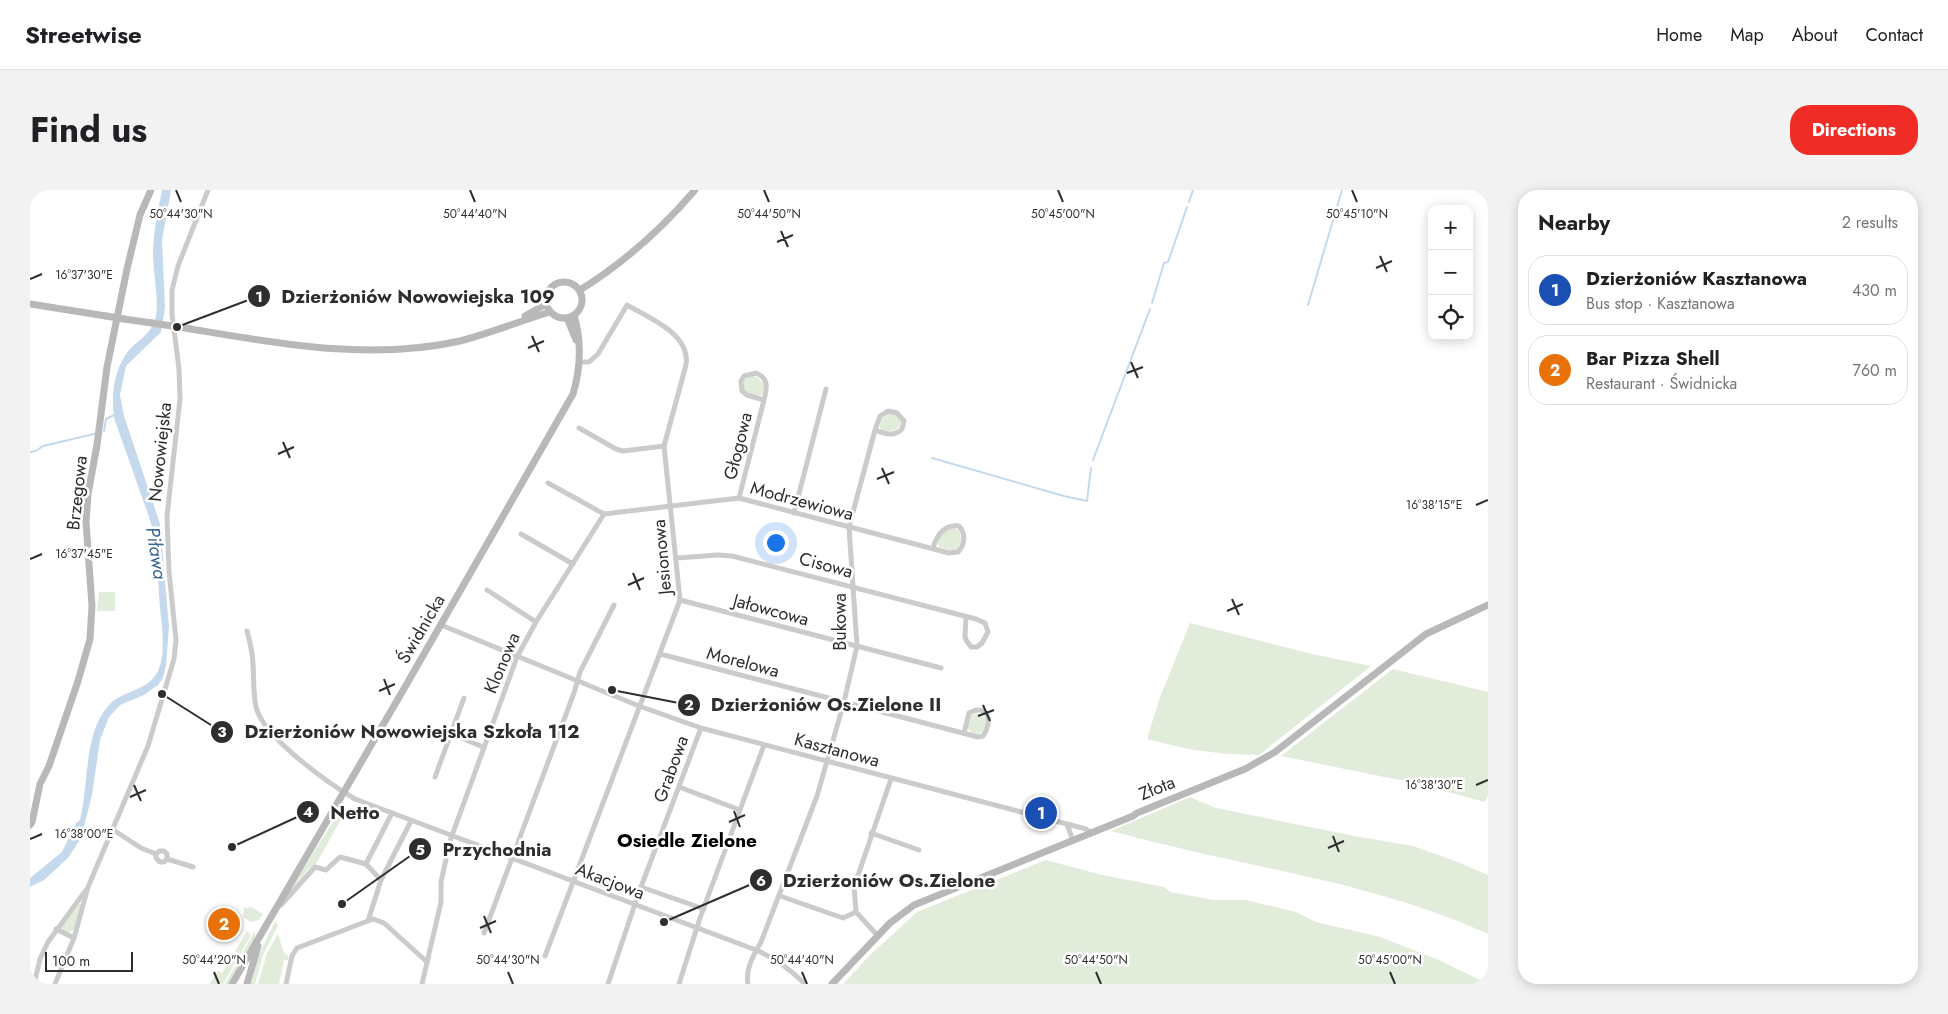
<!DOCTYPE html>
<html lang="en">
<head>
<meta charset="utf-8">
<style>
  :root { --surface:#fff; --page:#f2f2f2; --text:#202124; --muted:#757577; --line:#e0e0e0; --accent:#ef2c25 }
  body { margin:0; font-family:Jost,sans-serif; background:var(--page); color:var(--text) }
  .controls { position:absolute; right:15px; top:15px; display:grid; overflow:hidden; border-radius:10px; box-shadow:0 2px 12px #0003 }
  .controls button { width:45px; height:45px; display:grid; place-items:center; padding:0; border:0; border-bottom:1px solid var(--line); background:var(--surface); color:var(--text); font:25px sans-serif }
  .scale { position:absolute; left:15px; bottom:12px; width:88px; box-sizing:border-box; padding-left:5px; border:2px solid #2e2e2e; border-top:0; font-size:14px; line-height:18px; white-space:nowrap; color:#2e2e2e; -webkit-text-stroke:4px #fff; paint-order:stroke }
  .you { position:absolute; left:745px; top:352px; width:18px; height:18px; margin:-12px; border:4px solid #fff; border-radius:50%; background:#1a73e8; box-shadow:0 0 0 8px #1a73e833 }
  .badge { display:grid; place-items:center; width:32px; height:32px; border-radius:50%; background:var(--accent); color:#fff; font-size:16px; font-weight:700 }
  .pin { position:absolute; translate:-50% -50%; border:2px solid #fff; box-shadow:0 1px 5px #0006 }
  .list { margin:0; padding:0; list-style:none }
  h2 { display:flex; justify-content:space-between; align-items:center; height:65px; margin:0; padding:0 20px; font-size:21px }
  h2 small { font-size:16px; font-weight:400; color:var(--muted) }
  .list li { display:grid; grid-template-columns:32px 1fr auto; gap:15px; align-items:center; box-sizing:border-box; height:70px; margin:0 10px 10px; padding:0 10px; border:1px solid var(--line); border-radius:20px }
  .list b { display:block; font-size:19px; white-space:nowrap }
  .list p { margin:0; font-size:16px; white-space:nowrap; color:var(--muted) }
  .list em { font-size:16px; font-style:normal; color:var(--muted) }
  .icon { flex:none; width:28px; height:28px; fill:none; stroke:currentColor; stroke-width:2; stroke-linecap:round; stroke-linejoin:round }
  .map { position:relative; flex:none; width:1458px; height:794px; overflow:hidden; border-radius:20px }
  header { display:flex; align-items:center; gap:30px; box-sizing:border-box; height:70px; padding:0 25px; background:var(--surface); border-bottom:1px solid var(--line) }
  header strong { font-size:24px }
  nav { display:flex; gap:28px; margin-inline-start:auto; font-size:18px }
  .intro { display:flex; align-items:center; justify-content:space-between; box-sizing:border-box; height:120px; padding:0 30px }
  h1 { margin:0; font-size:35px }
  .button { padding:12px 22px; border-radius:20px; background:var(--accent); color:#fff; font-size:18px; font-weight:700 }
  main { display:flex; gap:30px; padding:0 30px }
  aside { flex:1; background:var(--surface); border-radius:20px; box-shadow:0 2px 12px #0003 }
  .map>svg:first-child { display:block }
</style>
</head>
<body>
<header>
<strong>Streetwise</strong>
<nav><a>Home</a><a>Map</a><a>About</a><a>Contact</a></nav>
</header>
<div class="intro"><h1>Find us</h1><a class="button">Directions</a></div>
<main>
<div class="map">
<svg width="1458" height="794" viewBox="0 0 1458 794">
  <rect width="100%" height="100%" fill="#fff"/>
  <g fill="#e2ecda">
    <path d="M721 186 727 187 734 194 732 205C726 207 720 204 714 200V190Z"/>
    <path d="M859 223 867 225 871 231 870 236C865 242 856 243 850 238 849 231 853 225 859 223Z"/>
    <path d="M925 338 929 341 931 349 927 360 922 361 909 357 908 354C909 345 916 339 925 338Z"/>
    <path d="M69 402H85V421H67Z"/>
    <path d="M1160 433 1282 464 1341 476 1229 565 1197 564 1157 559 1117 549 1129 510Z"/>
    <path d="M1363 479 1458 502V605L1455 612 1384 593 1251 566Z"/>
    <circle cx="947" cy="534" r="10"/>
    <path d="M1160 607 1186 618 1324 646 1383 656 1425 671 1458 685V744C1361 700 1265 685 1162 661 1135 655 1108 648 1081 641Z"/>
    <path d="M312 617 315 622 286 674C278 676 267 695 260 702 276 672 295 646 312 617Z"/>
    <path d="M1016 670 1072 685 1134 697 1140 702 1184 710H1216L1266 722 1286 732 1350 747 1409 770 1458 794H813L841 764 887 722Z"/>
    <path d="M49 714H51L44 740 38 743 31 739 32 736Z"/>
    <path d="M219 716 233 724 229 730 221 732 213 727 214 717 218 719Z"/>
    <path d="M245 731 248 736 233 765 225 794H221L229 765Z"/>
    <path d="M217 741 220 744V747L193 794H179L188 781 192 783 197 774 194 772 202 767Z"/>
    <path d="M225 741V748L198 794H195Z"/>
    <path d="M248 744 254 763 259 766 258 770H254L249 794H228L237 763Z"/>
  </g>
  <path fill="#c5d9ed" d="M132 0H141L132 50 135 118 131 142 96 176 90 205 94 226 130 334 139 437 136 476 133 488 128 495 114 505 90 515 79 527 70 550 62 605 51 648 38 668 14 690 0 697V688L32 662 46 633 50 630C59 595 53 543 79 515 93 500 119 501 128 481 136 463 132 437 130 418 128 393 128 367 123 342 120 327 113 311 108 296 100 273 92 250 84 228 81 203 84 175 103 156 112 148 121 142 125 130 130 116 123 81 123 65 123 43 128 21 132 0Z"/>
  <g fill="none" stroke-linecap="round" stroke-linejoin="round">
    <g stroke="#c5d9ed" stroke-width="2">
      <path d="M1159 12 1163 0"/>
      <path d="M1122 113 1134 73 1138 72 1157 17"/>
      <path d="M1278 115 1312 0"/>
      <path d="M74 241 76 229 86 224"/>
      <path d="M0 262 6 261 13 256 64 244"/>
      <path d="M902 268 1034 306 1057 311 1061 278"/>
      <path d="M1063 270 1120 119"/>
    </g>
    <g stroke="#cbcbcb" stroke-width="5">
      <path d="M549 238 586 259 593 261 634 256"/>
      <path d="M518 293 574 324"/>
      <path d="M709 308 734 210C737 198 739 188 726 183L714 186 711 191 712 201 717 205 734 210"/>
      <path d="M764 323 796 199"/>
      <path d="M574 324 709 308 919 363 928 362C935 354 936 344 929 336 914 334 907 345 903 358"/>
      <path d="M491 344 543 374"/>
      <path d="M647 368 688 365 702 366 946 429 955 433 958 442 952 453 947 457H941L936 450 935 446 936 427"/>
      <path d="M457 400 506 432"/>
      <path d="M650 410 911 478"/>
      <path d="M411 435 609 516 671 538 1056 639 1061 643"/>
      <path d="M217 441C220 452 223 463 223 475 224 488 223 503 226 517 233 547 298 593 325 609L726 760C745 768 761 780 775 794"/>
      <path d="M630 464 948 547 953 546C963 533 959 512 939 523L934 543"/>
      <path d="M422 544 453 557"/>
      <path d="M405 587 434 508"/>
      <path d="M649 597 710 620"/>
      <path d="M1037 634 1043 651"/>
      <path d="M82 639 111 658 126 664"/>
      <path d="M841 643 889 660"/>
      <path d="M126 664 129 661H134L137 664V669"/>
      <path d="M126 664V668L130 672H134L137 669"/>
      <path d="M137 669 163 677"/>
      <path d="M336 674 351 690"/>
      <path d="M611 697 674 719"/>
      <path d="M750 706 813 728 826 722"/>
      <path d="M251 715 285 677 296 680 310 667 336 674 362 623"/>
      <path d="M338 731 351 690 381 631"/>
      <path d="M26 739 44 748"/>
      <path d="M454 743 544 503 550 482 584 415"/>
      <path d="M848 746 826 722 824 697 861 589"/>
      <path d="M515 766 650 410 634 256 656 175C661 144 619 128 597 115L568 164 559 172H550"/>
      <path d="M4 794 10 769 18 752 56 700"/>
      <path d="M25 794 44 748 58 697 118 556 144 469 146 450 139 382 137 326 150 209 149 179 142 124V100L148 76 178 0"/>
      <path d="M256 794 262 766 267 758 343 729 354 733 397 772"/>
      <path d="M392 794 411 712V692L420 651 487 467 506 432 574 324"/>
      <path d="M578 794 608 705 671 538"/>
      <path d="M649 794 670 728 734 555"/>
      <path d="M718 794C715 779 724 764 731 752L787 606 814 512 827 456 819 337 845 240C856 244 864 247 872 239L874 231 867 223 858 221 850 226 845 240"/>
    </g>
    <g stroke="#b8b8b8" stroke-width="7">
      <circle cx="534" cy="110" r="18"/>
      <path d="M550 100C595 72 630 41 665 0"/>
      <path d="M0 114 76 126"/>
      <path d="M495 126 516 114"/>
      <path d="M537 128 546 150"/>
      <path d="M94 129 122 133"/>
      <path d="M161 139C250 154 340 171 430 151 461 143 490 131 520 122"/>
      <path d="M0 635 2 632 10 594 19 576 48 491 60 449 62 416 56 332 58 304 67 255 77 177 97 79 110 25 121 0"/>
      <path d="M202 794 375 497 543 204C551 177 552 152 544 125"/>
      <path d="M217 794 228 756"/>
      <path d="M802 794 860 733 884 715 1103 626 1107 623 1215 579 1245 562 1396 444 1458 415"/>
    </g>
    <g stroke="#b8b8b8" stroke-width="7">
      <path d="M76 126 94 129"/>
      <path d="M122 133 161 139"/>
    </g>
  </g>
  <path fill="none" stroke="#2e2e2e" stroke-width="2" d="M146 0 151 12M440 0 445 12M734 0 739 12M1028 0 1033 12M1322 0 1327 12M751 41 758 57M747 52 763 45M1350 66 1357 82M1346 78 1362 71M0 89 12 84M502 146 509 162M498 158 514 151M1101 172 1108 188M1097 183 1113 177M253 252 260 268M248 264 264 257M852 278 859 294M847 289 864 282M1446 315 1458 310M0 369 12 364M603 383 610 400M598 395 614 388M1202 409 1209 425M1197 421 1213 414M354 489 360 505M349 501 365 494M953 515 960 531M948 526 964 520M104 595 111 611M1446 595 1458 590M100 607 116 600M704 621 710 637M699 632 715 625M1303 646 1309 662M0 649 12 644M1298 658 1314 651M454 726 461 743M450 738 466 731M184 782 189 794M478 782 483 794M772 782 777 794M1066 782 1071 794M1360 782 1365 794"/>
  <g text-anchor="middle" stroke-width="5" stroke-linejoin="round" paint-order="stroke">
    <g font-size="18" fill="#2e2e2e" stroke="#fff">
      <text transform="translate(708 256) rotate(-76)" y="6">Głogowa</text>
      <text transform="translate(130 262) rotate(-84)" y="6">Nowowiejska</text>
      <text transform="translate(47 303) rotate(-84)" y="6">Brzegowa</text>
      <text transform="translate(772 311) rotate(15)" y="6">Modrzewiowa</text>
      <text transform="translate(632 367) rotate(-95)" y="6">Jesionowa</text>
      <text transform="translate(796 375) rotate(15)" y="6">Cisowa</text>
      <text transform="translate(741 420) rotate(15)" y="6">Jałowcowa</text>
      <text transform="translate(810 432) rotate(-90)" y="6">Bukowa</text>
      <text transform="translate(391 439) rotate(-60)" y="6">Świdnicka</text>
      <text transform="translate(713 472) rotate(15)" y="6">Morelowa</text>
      <text transform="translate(472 473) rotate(-67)" y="6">Klonowa</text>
      <text transform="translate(807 560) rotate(15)" y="6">Kasztanowa</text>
      <text transform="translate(641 579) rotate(-70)" y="6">Grabowa</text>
      <text transform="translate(1127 598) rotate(-22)" y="6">Złota</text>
      <text transform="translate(580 691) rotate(21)" y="6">Akacjowa</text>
    </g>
    <g font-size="19" font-style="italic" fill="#376694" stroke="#fff">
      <text transform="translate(127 363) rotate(81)" y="7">Piława</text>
    </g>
    <g font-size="19" font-weight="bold" fill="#000" stroke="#fff">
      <text x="657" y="657">Osiedle Zielone</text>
    </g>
  </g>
  <g font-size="12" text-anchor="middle" fill="#2e2e2e" stroke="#fff" stroke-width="5" stroke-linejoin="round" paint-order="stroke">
    <text x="151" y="28">50°44'30"N</text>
    <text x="445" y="28">50°44'40"N</text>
    <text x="739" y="28">50°44'50"N</text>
    <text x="1033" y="28">50°45'00"N</text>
    <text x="1327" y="28">50°45'10"N</text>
    <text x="54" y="89">16°37'30"E</text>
    <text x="1404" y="319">16°38'15"E</text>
    <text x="54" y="368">16°37'45"E</text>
    <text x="1404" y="599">16°38'30"E</text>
    <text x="54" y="648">16°38'00"E</text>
    <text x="184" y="774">50°44'20"N</text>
    <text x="478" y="774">50°44'30"N</text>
    <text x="772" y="774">50°44'40"N</text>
    <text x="1066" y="774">50°44'50"N</text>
    <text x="1360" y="774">50°45'00"N</text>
  </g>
  <path fill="none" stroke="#2e2e2e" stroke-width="2" d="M147 137L229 106M582 500L659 515M132 504L192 542M202 657L278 622M312 714L390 659M634 732L731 690"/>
  <g fill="#2e2e2e" stroke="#fff" stroke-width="2">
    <circle cx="147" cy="137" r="5"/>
    <circle cx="582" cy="500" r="5"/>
    <circle cx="132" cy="504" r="5"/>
    <circle cx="202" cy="657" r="5"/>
    <circle cx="312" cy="714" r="5"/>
    <circle cx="634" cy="732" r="5"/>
    <circle cx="229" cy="106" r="12"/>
    <circle cx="659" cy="515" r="12"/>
    <circle cx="192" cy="542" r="12"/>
    <circle cx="278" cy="622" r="12"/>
    <circle cx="390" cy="659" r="12"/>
    <circle cx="731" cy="690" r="12"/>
  </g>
  <g font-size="15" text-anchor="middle" font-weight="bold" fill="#fff">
    <text x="229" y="112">1</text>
    <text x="659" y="520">2</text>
    <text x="192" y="547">3</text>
    <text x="278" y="627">4</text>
    <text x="390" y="665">5</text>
    <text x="731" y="696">6</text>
  </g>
  <g font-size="19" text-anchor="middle" font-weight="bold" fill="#2e2e2e" stroke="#fff" stroke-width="5" stroke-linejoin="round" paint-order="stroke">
    <text x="388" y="113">Dzierżoniów Nowowiejska 109</text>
    <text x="796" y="521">Dzierżoniów Os.Zielone II</text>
    <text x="382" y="548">Dzierżoniów Nowowiejska Szkoła 112</text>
    <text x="325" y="629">Netto</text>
    <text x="467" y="666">Przychodnia</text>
    <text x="859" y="697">Dzierżoniów Os.Zielone</text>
  </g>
</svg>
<div class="controls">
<button>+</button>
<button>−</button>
<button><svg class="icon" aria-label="locate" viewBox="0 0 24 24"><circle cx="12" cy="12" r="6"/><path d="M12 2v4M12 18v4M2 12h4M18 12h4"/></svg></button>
</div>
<div class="scale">100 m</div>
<div class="you"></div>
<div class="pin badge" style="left:1011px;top:623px;background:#1a4fb4">1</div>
<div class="pin badge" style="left:194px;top:734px;background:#e8710a">2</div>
</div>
<aside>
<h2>Nearby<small>2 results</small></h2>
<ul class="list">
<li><span class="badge" style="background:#1a4fb4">1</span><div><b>Dzierżoniów Kasztanowa</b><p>Bus stop · Kasztanowa</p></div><em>430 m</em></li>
<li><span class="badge" style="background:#e8710a">2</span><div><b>Bar Pizza Shell</b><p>Restaurant · Świdnicka</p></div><em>760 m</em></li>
</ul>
</aside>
</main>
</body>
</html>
